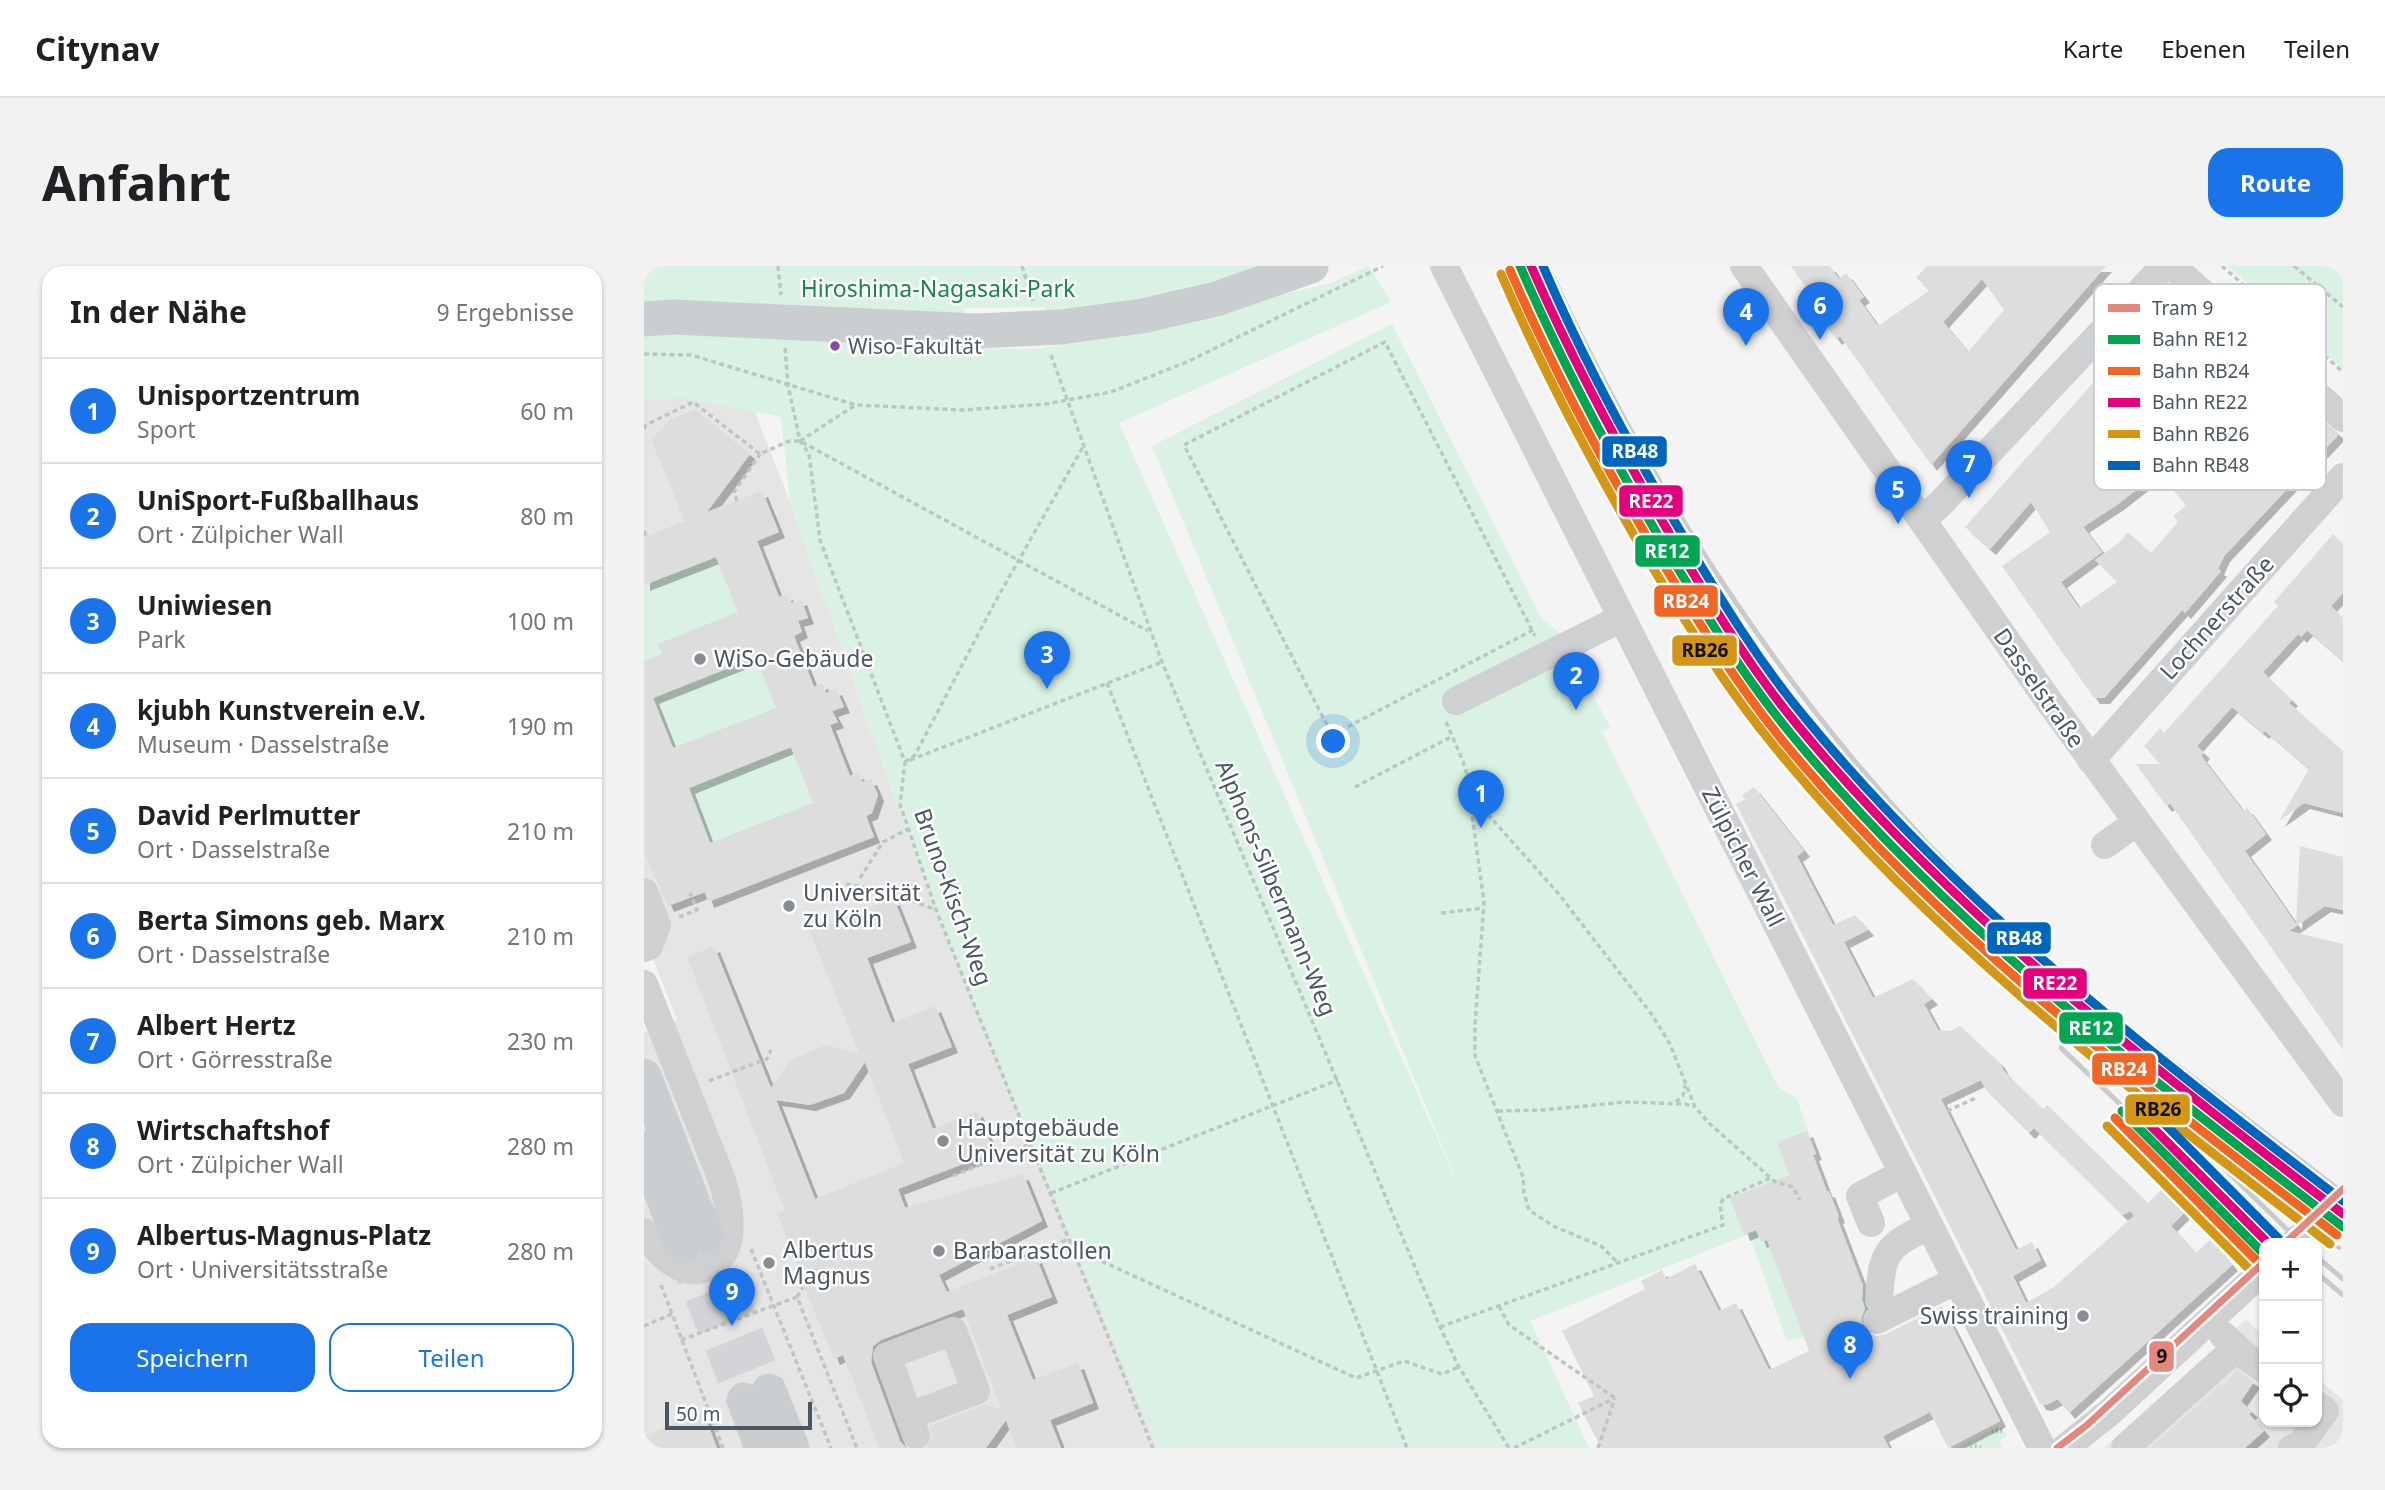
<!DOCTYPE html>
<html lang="de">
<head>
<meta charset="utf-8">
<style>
  :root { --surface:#fff; --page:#f2f2f2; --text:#202124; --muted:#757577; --line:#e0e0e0; --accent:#1a73e8 }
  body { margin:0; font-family:"Noto Sans",sans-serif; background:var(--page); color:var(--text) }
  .controls { position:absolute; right:21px; bottom:21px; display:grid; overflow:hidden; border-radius:14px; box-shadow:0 2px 5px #0004 }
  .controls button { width:63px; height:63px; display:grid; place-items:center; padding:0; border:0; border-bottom:2px solid var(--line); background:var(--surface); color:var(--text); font:35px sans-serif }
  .scale { position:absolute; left:21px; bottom:18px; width:147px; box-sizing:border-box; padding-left:7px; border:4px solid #4a5661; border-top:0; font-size:19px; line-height:24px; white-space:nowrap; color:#4a5661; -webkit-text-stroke:5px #fff; paint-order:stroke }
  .you { position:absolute; left:690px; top:476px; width:24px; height:24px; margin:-18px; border:5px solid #fff; border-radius:50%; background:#1a73e8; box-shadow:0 0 0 10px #1a73e833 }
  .badge { display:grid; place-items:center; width:46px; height:46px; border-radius:50%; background:var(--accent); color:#fff; font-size:23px; font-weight:700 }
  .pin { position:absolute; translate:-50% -58px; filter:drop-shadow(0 2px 4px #0008) }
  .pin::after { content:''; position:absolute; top:37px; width:24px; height:21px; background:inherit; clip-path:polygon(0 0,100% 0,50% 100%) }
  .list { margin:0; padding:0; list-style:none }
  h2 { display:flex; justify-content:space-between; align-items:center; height:91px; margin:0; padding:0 28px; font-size:30px }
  h2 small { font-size:23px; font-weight:400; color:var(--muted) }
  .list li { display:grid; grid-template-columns:46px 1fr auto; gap:21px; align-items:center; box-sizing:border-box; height:105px; padding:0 28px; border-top:2px solid var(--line) }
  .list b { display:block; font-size:26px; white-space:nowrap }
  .list p { margin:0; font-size:23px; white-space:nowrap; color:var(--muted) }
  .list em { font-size:23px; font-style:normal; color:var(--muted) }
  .actions { display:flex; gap:14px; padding:21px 28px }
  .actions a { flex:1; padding:16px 0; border:2px solid var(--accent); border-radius:21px; text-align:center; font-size:24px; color:var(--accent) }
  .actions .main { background:var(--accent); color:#fff }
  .icon { flex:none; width:38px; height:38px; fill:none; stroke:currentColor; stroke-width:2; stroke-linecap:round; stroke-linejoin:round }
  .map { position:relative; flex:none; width:1699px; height:1182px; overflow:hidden; border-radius:21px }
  header { display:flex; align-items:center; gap:42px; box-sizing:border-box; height:98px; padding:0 35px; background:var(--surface); border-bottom:2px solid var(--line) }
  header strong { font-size:33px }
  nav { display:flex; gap:38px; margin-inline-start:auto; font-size:24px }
  .intro { display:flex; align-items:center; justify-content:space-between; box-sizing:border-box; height:168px; padding:0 42px }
  h1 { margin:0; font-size:49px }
  .button { padding:18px 32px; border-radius:21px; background:var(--accent); color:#fff; font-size:24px; font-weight:700 }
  main { display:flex; gap:42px; padding:0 42px }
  aside { flex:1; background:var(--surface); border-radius:21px; box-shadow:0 2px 5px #0004 }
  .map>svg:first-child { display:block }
</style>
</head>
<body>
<header>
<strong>Citynav</strong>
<nav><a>Karte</a><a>Ebenen</a><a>Teilen</a></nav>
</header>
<div class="intro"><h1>Anfahrt</h1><a class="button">Route</a></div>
<main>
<aside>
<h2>In der Nähe<small>9 Ergebnisse</small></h2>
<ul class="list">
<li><span class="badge">1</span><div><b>Unisportzentrum</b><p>Sport</p></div><em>60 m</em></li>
<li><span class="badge">2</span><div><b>UniSport-Fußballhaus</b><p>Ort · Zülpicher Wall</p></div><em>80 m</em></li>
<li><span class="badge">3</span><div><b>Uniwiesen</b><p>Park</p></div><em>100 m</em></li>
<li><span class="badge">4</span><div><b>kjubh Kunstverein e.V.</b><p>Museum · Dasselstraße</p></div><em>190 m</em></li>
<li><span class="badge">5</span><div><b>David Perlmutter</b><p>Ort · Dasselstraße</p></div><em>210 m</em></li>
<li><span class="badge">6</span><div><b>Berta Simons geb. Marx</b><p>Ort · Dasselstraße</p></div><em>210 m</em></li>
<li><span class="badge">7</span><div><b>Albert Hertz</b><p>Ort · Görresstraße</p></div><em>230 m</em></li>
<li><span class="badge">8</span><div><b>Wirtschaftshof</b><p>Ort · Zülpicher Wall</p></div><em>280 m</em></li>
<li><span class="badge">9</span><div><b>Albertus-Magnus-Platz</b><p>Ort · Universitätsstraße</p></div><em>280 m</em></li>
</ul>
<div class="actions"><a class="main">Speichern</a><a>Teilen</a></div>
</aside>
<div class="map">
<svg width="1699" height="1182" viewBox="0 0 1699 1182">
  <defs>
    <pattern id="grass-tufts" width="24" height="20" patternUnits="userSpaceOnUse" patternTransform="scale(1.75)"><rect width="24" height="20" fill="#d9f2e3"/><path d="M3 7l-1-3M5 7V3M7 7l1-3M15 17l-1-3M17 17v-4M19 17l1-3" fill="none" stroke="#b2c7bb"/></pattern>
    <filter id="shadow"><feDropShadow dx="6" dy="6" stdDeviation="0" flood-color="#0004"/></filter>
  </defs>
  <rect width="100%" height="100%" fill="#f4f4f4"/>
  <g fill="#e6e5e6">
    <path d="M0 115 105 131 146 236 278 610 514 1182H0V766L33 754 0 669Z"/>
    <path d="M1602 1054 1620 1070V1156H1673V1112L1699 1134V1182H1460Z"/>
  </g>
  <path fill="url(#grass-tufts)" d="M1358 1161 1363 1170 1356 1174 1358 1182H1312L1351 1162Z"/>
  <g fill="#d9f2e3">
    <path d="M0 0H619C549 23 476 39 403 46L401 41 320 42 319 49 86 36H0Z"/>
    <path d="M725 0 747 36 475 157 819 930 508 180 748 58 898 353 916 367 966 461 958 466 1134 821 1153 833 1172 888 1169 889 1183 925H1185L1195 951 1193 952 1229 1045 1160 1071 1143 1075 1105 968 886 1055 945 1182H514L278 610 146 236 137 151 40 132 0 135V69L60 68 297 82 392 83 522 62 632 30 687 17Z"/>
    <path d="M1584 0H1699V103Z"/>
    <path d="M72 291 98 357 71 356 14 378 18 388 0 395V319Z"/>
    <path d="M112 391 134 447C97 453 62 466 31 488L9 432Z"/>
    <path d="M147 481 171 541C134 549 100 561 68 582L44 522Z"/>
  </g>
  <g fill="#ddddde" fill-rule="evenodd" filter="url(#shadow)">
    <path d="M1147 0H1186L1195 13 1202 7 1220 31 1215 34 1234 60 1286 24 1272 12 1283 0H1462L1287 199 1196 70 1192 73 1179 55 1183 52ZM1338 13 1360 44 1324 86 1299 56Z"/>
    <path d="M1526 22 1695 168 1580 290 1574 303 1577 305 1541 347 1538 344 1460 432H1450L1358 300 1406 266 1387 236 1346 283 1321 261 1458 107 1455 103ZM1525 63 1576 108 1518 172 1483 130 1507 104 1505 102 1512 94 1505 87ZM1515 206 1542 240 1529 250 1534 256 1507 287 1484 266 1476 276 1451 294 1473 316 1435 342 1417 316 1458 286 1439 261 1474 238Z"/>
    <path d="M51 143 106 188 63 246 118 225 135 266 113 275 135 331 143 328 147 337 157 333 164 352 154 355 158 366 150 370 170 421 178 417 182 427 192 423 200 441 188 445 194 456 186 459 206 510 214 507 218 516 227 513 234 529 228 547 222 550 230 571 64 636 61 626 24 640 0 587V395L18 388 14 378 94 346 72 291 0 319V271L41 255 7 174 27 153ZM112 391 132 442 29 482 9 432ZM147 481 169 537 66 577 45 522Z"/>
    <path d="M1689 268 1699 278V327L1687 340 1699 352V395L1663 364 1657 371 1654 368 1619 406 1648 434 1645 437 1699 485V547L1660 537 1635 555 1665 503 1621 465 1619 467 1588 441 1553 480 1560 487 1557 490 1599 545 1603 542 1622 568 1601 585 1652 658 1656 580 1699 591V644L1681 640 1645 665 1699 678V784L1526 537 1522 540 1492 498H1516L1500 480 1516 462 1520 467 1634 340 1630 336Z"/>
    <path d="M1110 521 1160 585 1153 590 1189 659 1211 649 1224 664 1200 676 1229 732 1269 713 1288 733 1280 738 1294 764 1306 765 1316 760 1355 796 1360 805 1399 843 1403 839 1504 937 1518 923 1540 947 1527 960 1552 987 1566 974 1588 999 1425 1147 1414 1133 1402 1139 1396 1138 1092 538 1101 533 1098 529ZM1337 814 1342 824 1385 867 1390 862 1478 949 1487 945 1490 950 1410 1021 1382 1037 1369 1010 1397 994 1388 976 1372 984 1297 833Z"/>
    <path d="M250 633 267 676 223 692 248 757 291 740 308 781 264 798 289 863 333 845 350 886 254 923 261 942 379 908 398 955 295 1009 303 1026 392 991 408 1031 363 1049 389 1114 434 1097 449 1137 406 1154 417 1182H372L362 1154 342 1182H282L288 1172 286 1160 340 1139 358 1144 319 1043 237 1074 229 1080 227 1096 256 1175 262 1182H235L199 1089 190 1093 151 999 153 998 133 948 141 945 43 691 70 680 127 822 146 794 182 779 215 787 165 664ZM221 796 260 897 171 933 132 834 166 839 200 827Z"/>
    <path d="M1163 865 1172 888 1169 889 1183 926 1185 925 1195 951 1193 952 1219 1020 1218 1033 1221 1043 1217 1052 1219 1062 1223 1067 1231 1070 1240 1069 1298 1040 1356 1155 1304 1182 1286 1146 1239 1170 1245 1182H957L934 1137 950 1130 918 1065 1001 1023 997 1015 1018 1004 1022 1013 1051 998 1075 1045 1092 1037 1125 1104 1165 1085 1123 974 1117 976 1112 964 1100 969 1086 932 1145 909 1133 876Z"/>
    <path d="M1592 1104 1610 1116 1597 1135 1608 1146 1605 1148 1620 1165 1601 1182H1506L1577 1118 1580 1121Z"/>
    <path d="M59 1146 73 1182H0V1170Z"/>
  </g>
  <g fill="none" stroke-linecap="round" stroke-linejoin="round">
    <g stroke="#d2d4d7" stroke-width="35" stroke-dasharray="35 18" stroke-linecap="butt">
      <path d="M62 970 125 1125"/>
      <path d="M38 980 100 1134"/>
    </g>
    <g stroke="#bcc7c4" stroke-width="3.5" stroke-dasharray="5 3.5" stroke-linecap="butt">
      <path d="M134 0 137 29"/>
      <path d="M378 0 389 35"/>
      <path d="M1578 0 1699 106"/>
      <path d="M1650 0 1699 41"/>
      <path d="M141 82 144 119 156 175 165 188 176 274 261 496 256 538 292 644 509 1182"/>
      <path d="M0 88 47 89 212 139 319 144 402 138 467 126 543 96 739 0"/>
      <path d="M407 89 518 396 796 1061 815 1101 865 1182"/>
      <path d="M0 163 2 159 49 136 116 188 145 175H156L504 365"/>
      <path d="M156 175 210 140"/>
      <path d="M93 235 90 226 116 188"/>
      <path d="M0 265 2 270"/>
      <path d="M889 364 688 469 540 179 741 76 891 370"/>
      <path d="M463 417 763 1182"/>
      <path d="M802 456 819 495 827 523 847 552 914 627 1009 750 1026 778 1051 841 1065 857 1130 915 1149 921 1156 934"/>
      <path d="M266 494 518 396"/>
      <path d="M261 496 271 489 351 336 440 179"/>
      <path d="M711 521 807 471"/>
      <path d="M827 525 828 549 840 636 831 759V790L879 911 880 927 885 944 909 960 957 980 974 997"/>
      <path d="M216 612 239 576 264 563"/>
      <path d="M202 618 243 625 292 644"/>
      <path d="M797 647 839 642"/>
      <path d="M35 651 53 644 46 627"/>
      <path d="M65 815 123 793 127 784"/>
      <path d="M1032 836 1039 830 1041 819"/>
      <path d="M854 845 900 844 981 836 1041 838 1051 841"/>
      <path d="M1303 845 1334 831"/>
      <path d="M309 910 386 878"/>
      <path d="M407 927 694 814"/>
      <path d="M1686 975 1699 985"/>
      <path d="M107 983 187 1182"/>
      <path d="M434 992 444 989 712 1112 760 1095 798 1108 815 1101"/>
      <path d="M346 1003 425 973"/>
      <path d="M17 1019 79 1182"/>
      <path d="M153 1031 159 1021"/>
      <path d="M855 1040 865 1059 971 1132"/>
      <path d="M0 1060 28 1048"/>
      <path d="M796 1061 1079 959 1076 939 1079 933 1126 912"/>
      <path d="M37 1074 153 1031 213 1182"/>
      <path d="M870 1182 971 1132"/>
      <path d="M954 1182 971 1132"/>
    </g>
    <g stroke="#ced0d2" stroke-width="28">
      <path d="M800 0 1398 1182"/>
      <path d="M1100 0 1404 434 1699 837"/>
      <path d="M1528 0 1699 152"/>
      <path d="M1278 254 1296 238 1520 0"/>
      <path d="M812 435 978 352"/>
      <path d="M1447 494 1699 211"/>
      <path d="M1461 579 1493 556"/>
      <path d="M0 626 13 659 5 680 0 682"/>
      <path d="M0 718 78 914C84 933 89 960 83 979 80 988 74 995 66 1000 39 1015 14 987 0 966"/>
      <path d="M1227 957 1216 930 1259 907"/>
      <path d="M1650 977 1699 932"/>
      <path d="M1235 1034C1238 986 1242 980 1285 960"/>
      <path d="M1233 1054 1313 1014"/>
      <path d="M1579 1069 1600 1089 1620 1103"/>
      <path d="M265 1150 332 1125 309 1065 243 1090 272 1169"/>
      <path d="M1421 1182 1467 1145 1620 1004"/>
      <path d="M1481 1182 1592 1082"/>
      <path d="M1648 1182 1657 1178 1681 1145 1673 1139"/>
    </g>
    <g stroke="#caced1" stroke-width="35">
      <path d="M0 53 29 51 332 65 417 61 498 50 572 33 667 0"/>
      <path d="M0 810 62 970"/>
      <path d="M0 882 38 980"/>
      <path d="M125 1125 148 1182"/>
      <path d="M100 1134 118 1182"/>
    </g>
    <g stroke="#c9cacc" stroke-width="5">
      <path d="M892 0C955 144 1037 282 1130 409 1195 499 1268 586 1350 661 1460 762 1580 853 1699 944"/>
      <path d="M904 0C1014 240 1163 468 1356 650 1463 750 1583 837 1699 927"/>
      <path d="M1356 685 1657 977"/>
      <path d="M1417 782 1497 858 1637 977"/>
      <path d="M1673 991 1699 1013"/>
      <path d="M1673 1007 1699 1029"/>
    </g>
    <g stroke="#fff" stroke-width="14">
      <g id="rail-1">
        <path d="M876 0C919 99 969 194 1024 286 1062 349 1100 411 1147 468 1305 660 1503 810 1699 961"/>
        <path d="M1478 845 1620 988"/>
      </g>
    </g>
    <g stroke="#fff" stroke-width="14">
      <g id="rail-2">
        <path d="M866 4C909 104 960 199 1015 291 1053 354 1092 417 1138 474 1297 667 1496 818 1693 969"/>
        <path d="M1471 852 1613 995"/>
      </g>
    </g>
    <g stroke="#fff" stroke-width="14">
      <g id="rail-3">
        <path d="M887 0C930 98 980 191 1034 282 1071 344 1109 406 1155 461 1311 650 1506 799 1699 948"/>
        <path d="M1485 838 1624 977"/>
      </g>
    </g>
    <g stroke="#fff" stroke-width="14">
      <g id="rail-4">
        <path d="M857 8C900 108 951 203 1006 297 1044 360 1083 423 1130 480 1288 674 1489 826 1686 978"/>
        <path d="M1463 860 1605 1003"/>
      </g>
    </g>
    <g stroke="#fff" stroke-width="14">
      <g id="rail-5">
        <path d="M899 0C940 96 990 188 1044 278 1080 339 1118 400 1163 454 1317 641 1508 788 1699 935"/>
        <path d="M1493 830 1635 973"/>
      </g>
    </g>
    <use href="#rail-1" stroke="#00a651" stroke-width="9"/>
    <use href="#rail-2" stroke="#f26522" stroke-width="9"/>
    <use href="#rail-3" stroke="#e5007d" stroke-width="9"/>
    <use href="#rail-4" stroke="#d49613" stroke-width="9"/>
    <use href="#rail-5" stroke="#0065bd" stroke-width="9"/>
    <g stroke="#fff" stroke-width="12">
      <g id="tram-1">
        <path d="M1641 977 1699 923"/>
        <path d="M1413 1182 1443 1159 1620 996"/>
      </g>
    </g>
    <use href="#tram-1" stroke="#e6877e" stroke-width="7"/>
  </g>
  <circle fill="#8e44ad" stroke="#fff" stroke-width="2.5" cx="191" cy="80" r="6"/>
  <g fill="#868d94" stroke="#fff" stroke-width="2.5">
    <circle cx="56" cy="393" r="7"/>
    <circle cx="145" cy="640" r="7"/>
    <circle cx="299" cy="875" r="7"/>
    <circle cx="295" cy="985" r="7"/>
    <circle cx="125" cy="997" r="7"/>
    <circle cx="1439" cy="1050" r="7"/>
  </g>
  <g text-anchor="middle" stroke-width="5" stroke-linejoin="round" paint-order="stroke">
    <g font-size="21" fill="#4a5661" stroke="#fff" text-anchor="start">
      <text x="204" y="88">Wiso-Fakultät</text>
    </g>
    <g font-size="23" fill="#17864f" stroke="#fff">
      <text x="294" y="31">Hiroshima-Nagasaki-Park</text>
    </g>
    <g font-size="23" fill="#4a5661" stroke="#fff">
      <text transform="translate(1573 352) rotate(-48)" y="8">Lochnerstraße</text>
      <text transform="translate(1395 422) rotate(55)" y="8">Dasselstraße</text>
      <text transform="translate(1099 591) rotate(63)" y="8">Zülpicher Wall</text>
      <text transform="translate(632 622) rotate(67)" y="8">Alphons-Silbermann-Weg</text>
      <text transform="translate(309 631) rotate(70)" y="8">Bruno-Kisch-Weg</text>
    </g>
    <g font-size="23" fill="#4a5661" stroke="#fff" text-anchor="start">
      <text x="70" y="401">WiSo-Gebäude</text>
      <text x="159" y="635">Universität<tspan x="159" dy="26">zu Köln</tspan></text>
      <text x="313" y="870">Hauptgebäude<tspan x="313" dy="26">Universität zu Köln</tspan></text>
      <text x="139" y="992">Albertus<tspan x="139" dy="26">Magnus</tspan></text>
      <text x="309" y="993">Barbarastollen</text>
      <text x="1425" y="1058" text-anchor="end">Swiss training</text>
    </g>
  </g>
  <rect x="1450" y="18" width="232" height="206" rx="10" fill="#fff" stroke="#c9ccd0" stroke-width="2"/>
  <rect x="1464" y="38" width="32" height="8" fill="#e6877e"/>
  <rect x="1464" y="69" width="32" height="9" fill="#00a651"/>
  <rect x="1464" y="101" width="32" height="8" fill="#f26522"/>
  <rect x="1464" y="132" width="32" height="9" fill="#e5007d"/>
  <rect x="1464" y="164" width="32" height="8" fill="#d49613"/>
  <rect x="1464" y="195" width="32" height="9" fill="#0065bd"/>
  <g font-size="19" fill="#4a5661">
    <text x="1508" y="49">Tram 9</text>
    <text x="1508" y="80">Bahn RE12</text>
    <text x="1508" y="112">Bahn RB24</text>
    <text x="1508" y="143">Bahn RE22</text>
    <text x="1508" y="175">Bahn RB26</text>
    <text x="1508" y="206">Bahn RB48</text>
  </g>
  <g stroke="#fff" stroke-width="2.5">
    <rect x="957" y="169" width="67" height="33" rx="7" fill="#0065bd"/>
    <rect x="974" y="218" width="66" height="34" rx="7" fill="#e5007d"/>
    <rect x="990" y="268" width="67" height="34" rx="7" fill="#00a651"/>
    <rect x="1009" y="318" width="66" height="34" rx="7" fill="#f26522"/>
    <rect x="1027" y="368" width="67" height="33" rx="7" fill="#d49613"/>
    <rect x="1342" y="655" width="66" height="34" rx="7" fill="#0065bd"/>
    <rect x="1378" y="701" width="66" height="33" rx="7" fill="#e5007d"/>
    <rect x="1414" y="745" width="66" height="34" rx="7" fill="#00a651"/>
    <rect x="1447" y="786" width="66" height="34" rx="7" fill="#f26522"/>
    <rect x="1480" y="827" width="67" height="33" rx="7" fill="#d49613"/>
    <rect x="1504" y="1074" width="27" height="33" rx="7" fill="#e6877e"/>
  </g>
  <g font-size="19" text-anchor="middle" font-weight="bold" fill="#fff">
    <text x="991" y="192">RB48</text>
    <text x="1007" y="242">RE22</text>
    <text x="1023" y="292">RE12</text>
    <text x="1042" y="342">RB24</text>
    <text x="1375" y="679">RB48</text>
    <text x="1411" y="724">RE22</text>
    <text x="1447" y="769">RE12</text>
    <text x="1480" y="810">RB24</text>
  </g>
  <g font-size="19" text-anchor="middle" font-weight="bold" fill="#111">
    <text x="1061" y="391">RB26</text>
    <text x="1514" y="850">RB26</text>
    <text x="1518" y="1097">9</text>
  </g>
</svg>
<div class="controls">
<button>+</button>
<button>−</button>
<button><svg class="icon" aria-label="locate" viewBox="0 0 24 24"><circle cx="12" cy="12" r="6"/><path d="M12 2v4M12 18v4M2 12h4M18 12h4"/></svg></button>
</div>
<div class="scale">50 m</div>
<div class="you"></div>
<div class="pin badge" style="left:837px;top:562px">1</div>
<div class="pin badge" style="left:932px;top:444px">2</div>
<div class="pin badge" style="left:403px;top:423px">3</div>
<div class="pin badge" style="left:1102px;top:80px">4</div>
<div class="pin badge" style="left:1254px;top:258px">5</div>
<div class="pin badge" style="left:1176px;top:74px">6</div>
<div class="pin badge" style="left:1325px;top:232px">7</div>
<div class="pin badge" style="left:1206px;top:1113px">8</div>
<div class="pin badge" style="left:88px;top:1060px">9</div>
</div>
</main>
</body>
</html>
